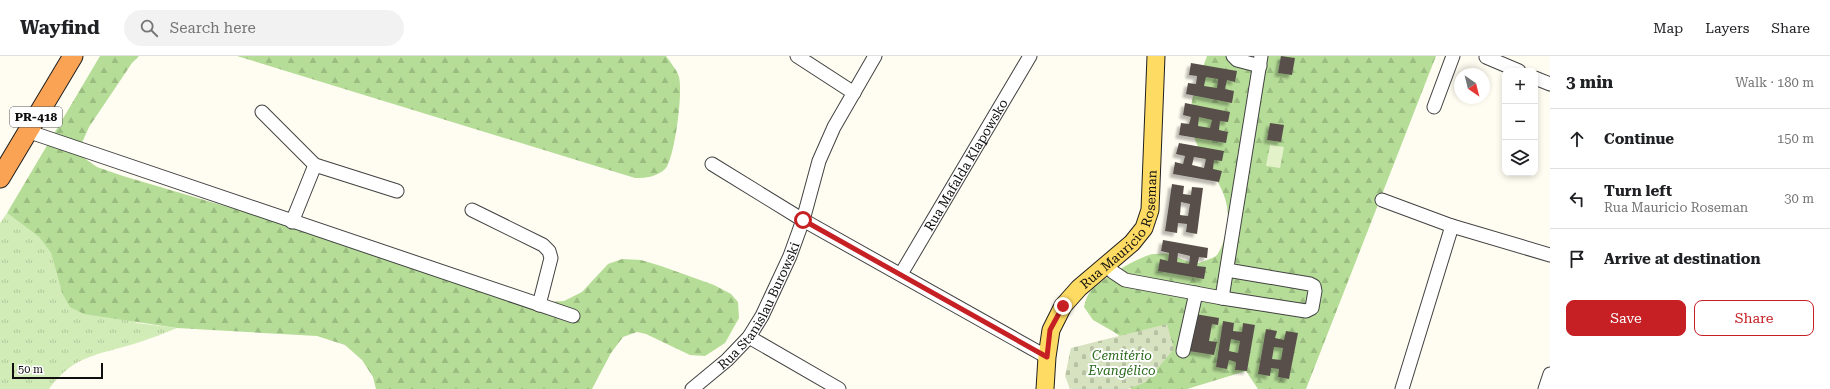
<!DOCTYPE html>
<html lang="en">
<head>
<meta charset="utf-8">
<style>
  :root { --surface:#fff; --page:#f2f2f2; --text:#202124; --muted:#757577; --line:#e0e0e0; --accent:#c62025 }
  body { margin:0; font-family:"Roboto Serif",serif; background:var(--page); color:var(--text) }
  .controls { position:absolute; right:12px; top:12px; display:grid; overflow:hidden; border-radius:8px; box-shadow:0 2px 6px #0003 }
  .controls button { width:36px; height:36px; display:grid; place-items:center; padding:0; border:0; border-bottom:1px solid var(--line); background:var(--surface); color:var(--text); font:20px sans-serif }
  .compass { position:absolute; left:1454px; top:12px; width:36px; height:36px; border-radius:50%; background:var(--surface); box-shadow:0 2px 6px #0003; rotate:145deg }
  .scale { position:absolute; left:12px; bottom:10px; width:91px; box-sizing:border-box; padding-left:4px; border:2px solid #0f0f0f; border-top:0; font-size:11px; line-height:14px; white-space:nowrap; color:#0f0f0f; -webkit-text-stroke:3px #fff; paint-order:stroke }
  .stop { position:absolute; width:12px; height:12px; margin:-9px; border:3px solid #c62025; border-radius:50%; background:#fff }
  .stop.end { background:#c62025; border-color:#fff; box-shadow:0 1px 4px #0008 }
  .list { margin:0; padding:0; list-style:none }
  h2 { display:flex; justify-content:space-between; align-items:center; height:52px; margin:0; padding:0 16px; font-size:17px }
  h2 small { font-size:13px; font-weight:400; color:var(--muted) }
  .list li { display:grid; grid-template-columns:26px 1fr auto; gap:12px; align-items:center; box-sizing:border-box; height:60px; padding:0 16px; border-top:1px solid var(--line) }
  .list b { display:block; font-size:15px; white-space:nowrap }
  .list p { margin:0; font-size:13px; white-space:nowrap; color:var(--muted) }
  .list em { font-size:13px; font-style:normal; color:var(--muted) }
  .actions { display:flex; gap:8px; padding:12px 16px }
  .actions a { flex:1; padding:9px 0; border:1px solid var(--accent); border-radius:8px; text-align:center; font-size:14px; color:var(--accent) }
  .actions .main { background:var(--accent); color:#fff }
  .icon { flex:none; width:22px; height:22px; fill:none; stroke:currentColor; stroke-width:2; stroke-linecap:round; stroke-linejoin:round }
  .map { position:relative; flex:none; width:1550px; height:333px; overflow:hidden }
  header { display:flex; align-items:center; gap:24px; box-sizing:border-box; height:56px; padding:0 20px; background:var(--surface); border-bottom:1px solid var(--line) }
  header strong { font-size:19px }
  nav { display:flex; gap:22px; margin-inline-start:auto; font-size:14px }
  .search { width:280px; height:36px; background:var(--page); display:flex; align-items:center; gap:10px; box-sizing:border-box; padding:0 14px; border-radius:22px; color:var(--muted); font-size:15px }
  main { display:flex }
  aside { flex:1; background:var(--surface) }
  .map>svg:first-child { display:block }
</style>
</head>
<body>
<header>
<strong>Wayfind</strong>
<div class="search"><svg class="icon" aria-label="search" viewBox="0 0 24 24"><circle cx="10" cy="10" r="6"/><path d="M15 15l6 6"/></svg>Search here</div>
<nav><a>Map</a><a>Layers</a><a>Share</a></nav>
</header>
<main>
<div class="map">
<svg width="1550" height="333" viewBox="0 0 1550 333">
  <defs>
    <pattern id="grass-tufts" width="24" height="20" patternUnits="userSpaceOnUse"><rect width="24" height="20" fill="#d2ecb8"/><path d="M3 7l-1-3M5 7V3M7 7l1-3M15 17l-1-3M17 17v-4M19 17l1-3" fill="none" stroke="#b3c99d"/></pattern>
    <pattern id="forest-firs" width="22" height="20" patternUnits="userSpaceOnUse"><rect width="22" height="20" fill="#b5dd97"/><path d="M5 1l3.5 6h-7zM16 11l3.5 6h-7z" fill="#9abc81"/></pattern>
    <pattern id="cemetery-stones" width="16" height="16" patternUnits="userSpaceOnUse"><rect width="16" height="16" fill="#d7e3c0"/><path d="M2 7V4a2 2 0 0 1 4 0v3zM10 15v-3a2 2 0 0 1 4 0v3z" fill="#b7c2a4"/></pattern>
    <filter id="shadow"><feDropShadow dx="-3.5" dy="3.5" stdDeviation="1" flood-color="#0004"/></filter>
  </defs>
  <rect width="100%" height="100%" fill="#fffcf1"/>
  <path fill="url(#grass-tufts)" d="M7 157 39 181 51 197 62 237 137 267 177 272C165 277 152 282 140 286 101 299 75 297 49 333H0V167Z"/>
  <g fill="url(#forest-firs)">
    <path d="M100 0H139L132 7 89 71 81 89 84 102 97 111 123 120 550 246 564 245 582 236 608 208 622 203 641 204 661 210 714 229 731 238 738 246 739 262 725 287 705 300 690 299 646 278 637 276 623 281 611 297 592 333H376L373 321 362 304 345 289 317 280 177 272 84 258 70 251 62 237 51 197 39 181 7 157Z"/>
    <path d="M237 0H666C670 6 677 14 679 21 683 37 675 99 666 112 658 121 645 122 635 122Z"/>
    <path d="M1207 0H1436L1306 333H1258L1246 315 1187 333H1131L1129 329 1128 286 1114 276 1093 264 1084 251C1085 247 1086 243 1088 239 1094 227 1140 199 1154 198 1158 198 1164 197 1169 198 1177 200 1189 208 1198 207 1202 206 1214 202 1217 199 1222 192 1224 184 1226 176 1237 134 1200 110 1192 73 1186 48 1199 23 1207 0Z"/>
  </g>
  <path fill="url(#cemetery-stones)" d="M1167 268 1174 293 1146 326 1128 333H1070L1065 320 1071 292Z"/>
  <path fill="#e4f2ca" d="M1270 89 1284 91 1280 112 1266 110Z"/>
  <g fill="#58504b" fill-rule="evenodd" filter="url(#shadow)">
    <path d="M1281 0 1295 2 1292 19 1278 17Z"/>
    <path d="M1191 7 1237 15 1235 26 1227 24 1225 33 1234 35 1232 47 1186 38 1188 27 1196 28 1197 20 1189 19ZM1206 21 1218 23 1217 32 1204 30Z"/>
    <path d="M1185 47 1230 56 1228 66 1220 65 1219 74 1228 76 1226 87 1179 79 1181 67 1189 68 1191 61 1183 59ZM1199 61 1212 64 1210 72 1198 70Z"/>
    <path d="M1270 67 1284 69 1281 86 1267 84Z"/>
    <path d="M1179 87 1224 95 1222 105 1214 104 1213 113 1222 115 1219 126 1173 118 1175 106 1183 108 1185 100 1176 98ZM1194 101 1206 103 1204 112 1192 109Z"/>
    <path d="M1172 128 1184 130 1183 138 1191 139 1192 131 1203 132 1197 178 1186 176 1187 168 1178 167 1177 177 1165 175ZM1181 146 1190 148 1188 160 1180 159Z"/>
    <path d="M1163 184 1208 192 1207 202 1199 201 1197 210 1206 211 1204 223 1158 215 1160 203 1168 205 1169 197 1161 195ZM1178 197 1190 200 1189 208 1177 206Z"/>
    <path d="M1195 258 1219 262 1218 269 1212 268 1209 285 1217 286 1214 299 1189 295Z"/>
    <path d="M1223 265 1234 267 1233 275 1242 276 1243 267 1255 269 1247 315 1235 314 1236 306 1229 304 1227 313 1216 311ZM1231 283 1240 285 1238 297 1229 295Z"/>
    <path d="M1266 273 1277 275 1275 282 1284 284 1286 275 1298 277 1289 323 1278 321 1279 313 1271 312 1270 320 1258 318ZM1274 291 1283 292 1281 304 1272 303Z"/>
  </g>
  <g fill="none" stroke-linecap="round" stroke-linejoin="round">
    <g stroke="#424242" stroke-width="15">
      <g id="minor">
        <path d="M797 0 854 37"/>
        <path d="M1233 0 1237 4 1260 10"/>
        <path d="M1486 1 1519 15"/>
        <path d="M1535 22 1550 28"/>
        <path d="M1434 51 1453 0"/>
        <path d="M262 56 315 109 397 135"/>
        <path d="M27 75 573 260"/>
        <path d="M712 108 803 164 1047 301"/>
        <path d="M1382 144 1452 170 1550 199"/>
        <path d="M472 154 543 189 549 195 551 202 539 249"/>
        <path d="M292 166 315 109"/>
        <path d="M1107 208 1113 216 1125 224 1222 242 1261 0"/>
        <path id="s1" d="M901 218 1030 0"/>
        <path d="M1222 242 1306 255 1312 252 1315 235 1314 230 1310 228 1227 214"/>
        <path d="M749 281 839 333"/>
        <path d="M1183 295 1196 237"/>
        <path id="s2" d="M692 333 727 304 749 281 762 260 790 200 803 164 819 105 834 71 875 0"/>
        <path d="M1402 333 1452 170"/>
        <path d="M1545 333 1550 318"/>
      </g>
    </g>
    <g stroke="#202020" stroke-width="19">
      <g id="major">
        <path id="s3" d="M1045 333 1047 301 1051 274 1063 250 1079 232 1132 187 1144 172 1150 154 1156 0"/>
      </g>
    </g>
    <g stroke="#202020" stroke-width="21">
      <path id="highway" d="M0 122 73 0"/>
    </g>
    <use href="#minor" stroke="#fff" stroke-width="13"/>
    <use href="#major" stroke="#fedb62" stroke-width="17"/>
    <use href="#highway" stroke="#faa354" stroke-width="19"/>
  </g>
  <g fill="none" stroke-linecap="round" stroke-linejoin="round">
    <path stroke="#c62025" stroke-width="5" d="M803 164 1047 301 1050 274 1063 250"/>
  </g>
  <g text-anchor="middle" stroke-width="4" stroke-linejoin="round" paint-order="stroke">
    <rect fill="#fff" stroke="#575757" stroke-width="1" x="10" y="51" width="52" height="20" rx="3"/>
    <g font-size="12" font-weight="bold" fill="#0f0f0f">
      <text x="36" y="65">PR-418</text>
    </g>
    <g font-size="13" fill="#0f0f0f" stroke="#fff">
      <text dy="5" stroke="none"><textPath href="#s1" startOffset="127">Rua Mafalda Klapowsko</textPath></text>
      <text dy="5" stroke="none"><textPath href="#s3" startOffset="186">Rua Mauricio Roseman</textPath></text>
      <text dy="5" stroke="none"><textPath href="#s2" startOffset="109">Rua Stanislau Burowski</textPath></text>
    </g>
    <g font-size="13" font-style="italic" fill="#2a6a1c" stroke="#fff">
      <text x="1122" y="304">Cemitério<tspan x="1122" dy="15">Evangélico</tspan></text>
    </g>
  </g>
</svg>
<div class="controls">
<button>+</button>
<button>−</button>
<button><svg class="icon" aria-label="layers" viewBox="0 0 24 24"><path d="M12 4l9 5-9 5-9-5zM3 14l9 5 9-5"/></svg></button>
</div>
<svg class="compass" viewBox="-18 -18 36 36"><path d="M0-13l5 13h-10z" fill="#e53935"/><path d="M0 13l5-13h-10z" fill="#757577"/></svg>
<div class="scale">50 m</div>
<div class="stop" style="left:803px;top:164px"></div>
<div class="stop end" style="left:1063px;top:250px"></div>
</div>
<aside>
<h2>3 min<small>Walk · 180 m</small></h2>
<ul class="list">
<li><svg class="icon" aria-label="ahead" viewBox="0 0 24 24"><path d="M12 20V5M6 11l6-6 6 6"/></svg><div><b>Continue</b></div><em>150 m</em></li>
<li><svg class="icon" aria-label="left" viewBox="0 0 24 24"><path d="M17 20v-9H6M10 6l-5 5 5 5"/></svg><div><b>Turn left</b><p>Rua Mauricio Roseman</p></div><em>30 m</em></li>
<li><svg class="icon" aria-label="arrive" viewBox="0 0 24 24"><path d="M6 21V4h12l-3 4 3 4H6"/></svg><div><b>Arrive at destination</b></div></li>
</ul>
<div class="actions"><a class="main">Save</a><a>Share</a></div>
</aside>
</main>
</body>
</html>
